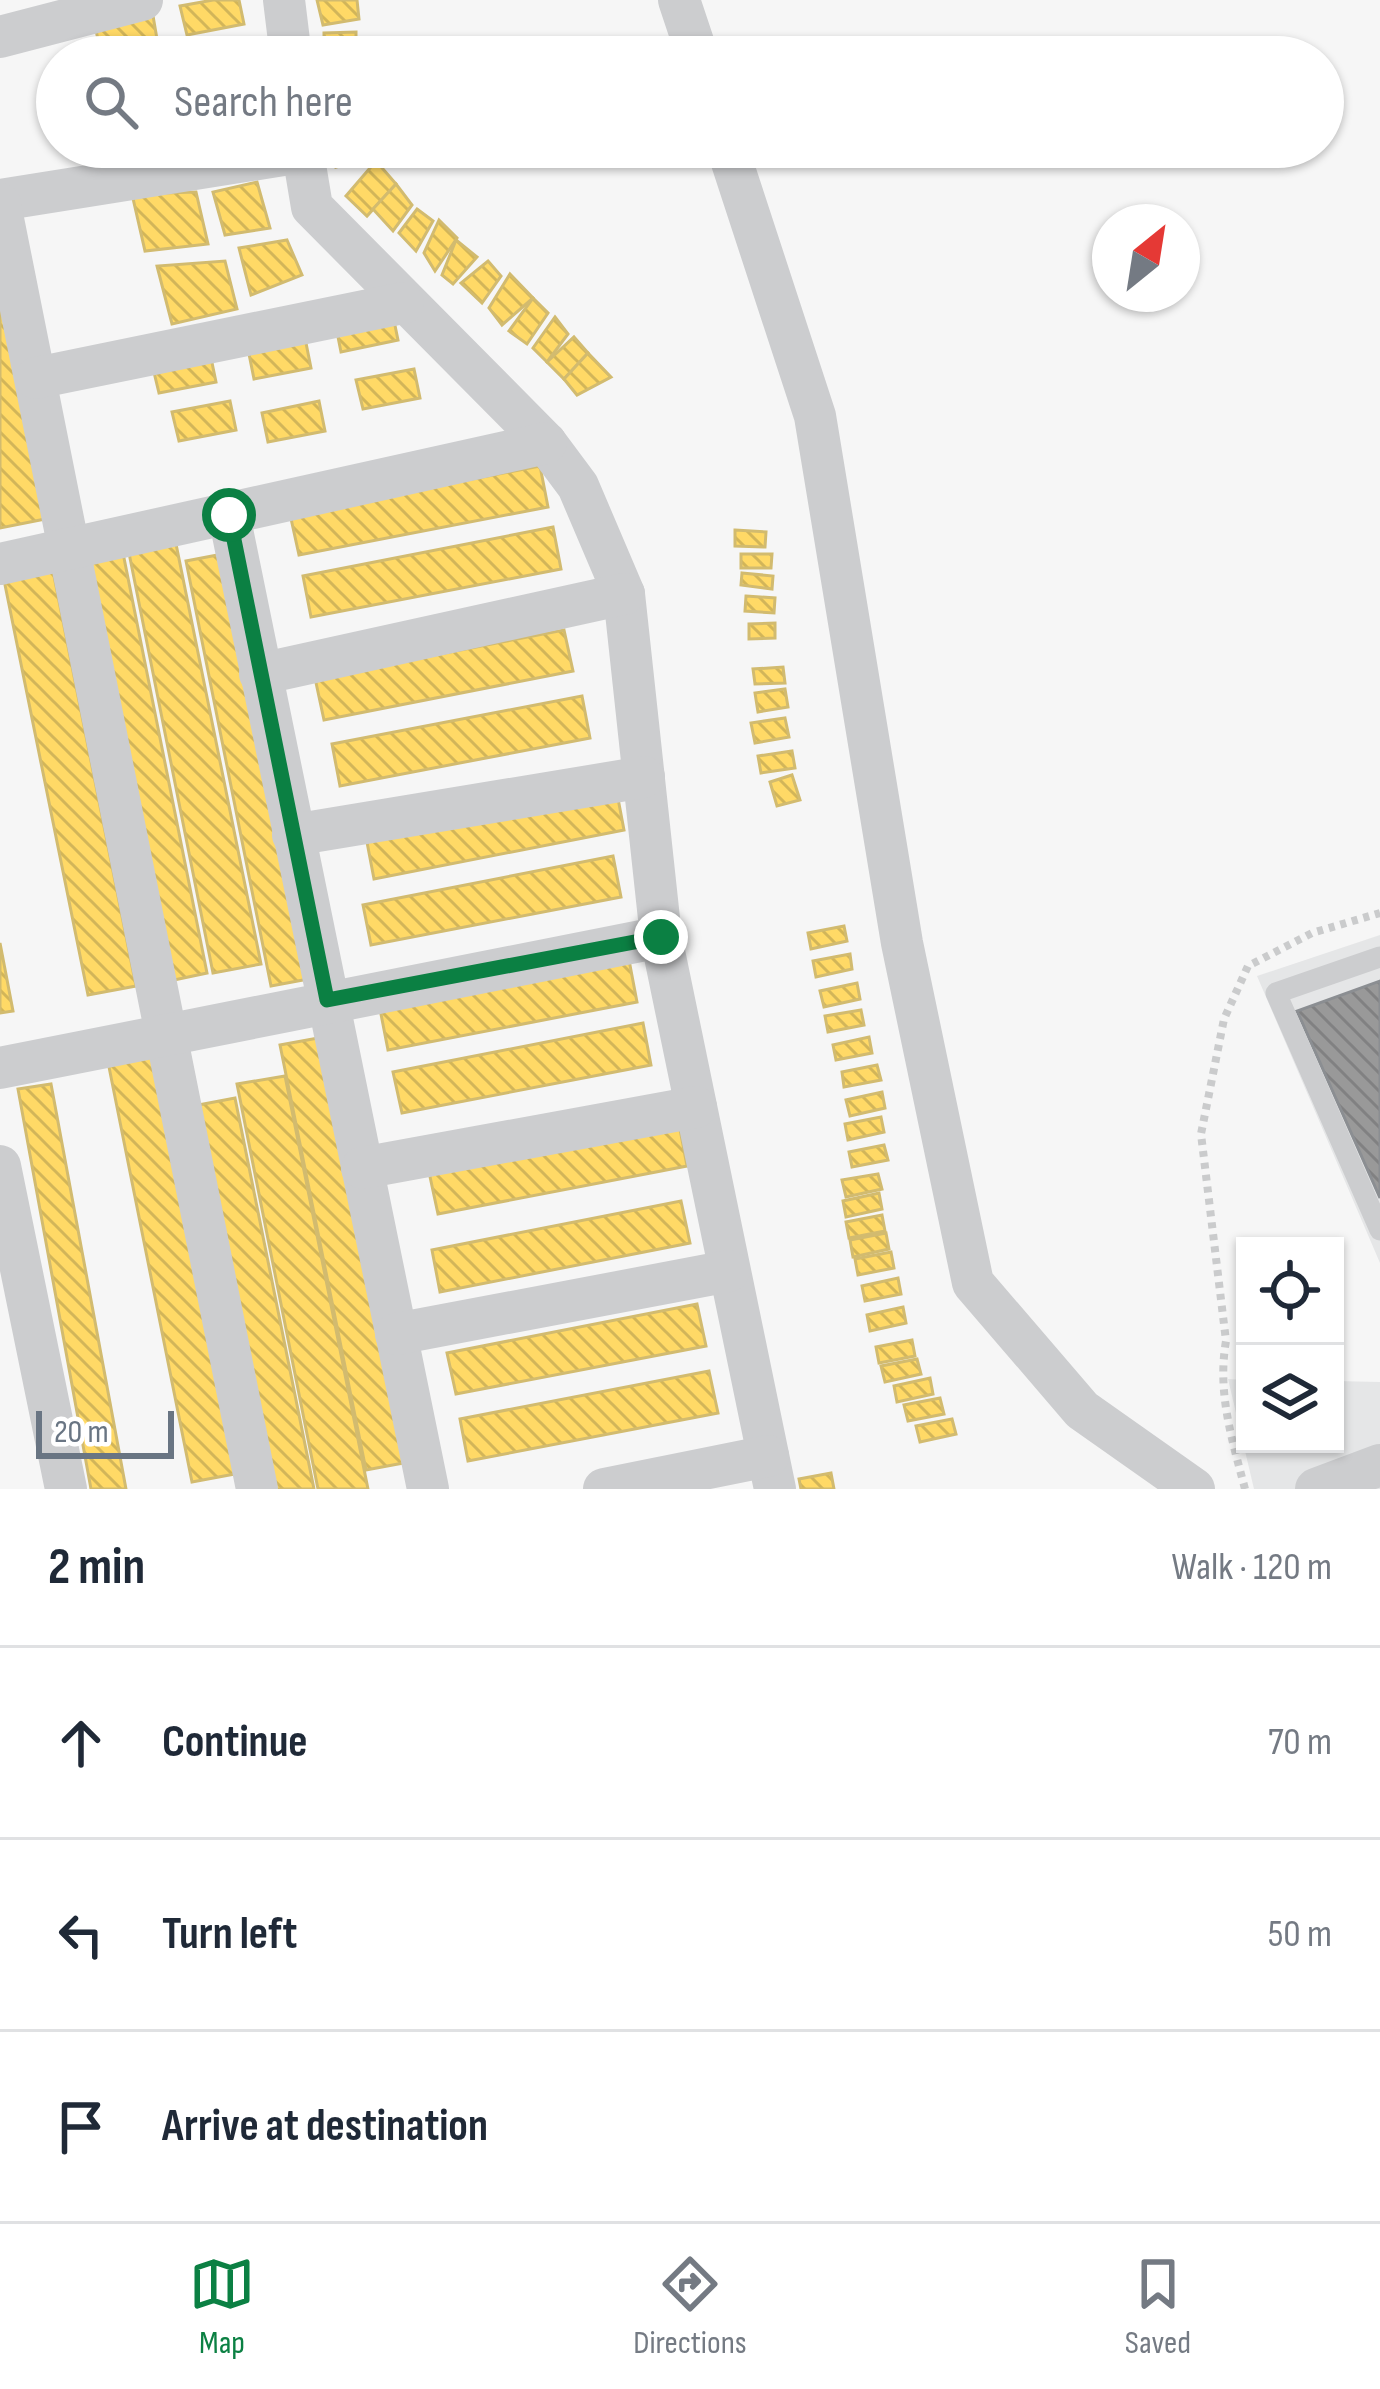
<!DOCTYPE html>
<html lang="en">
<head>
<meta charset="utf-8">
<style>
  :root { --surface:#fff; --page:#f2f2f3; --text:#1f2937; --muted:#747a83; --line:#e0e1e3; --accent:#0b8043 }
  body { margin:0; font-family:"Sofia Sans Condensed",sans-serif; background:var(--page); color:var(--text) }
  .controls { position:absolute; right:36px; bottom:36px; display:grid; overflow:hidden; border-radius:0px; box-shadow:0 3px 9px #0004 }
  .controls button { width:108px; height:108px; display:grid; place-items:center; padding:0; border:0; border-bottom:3px solid var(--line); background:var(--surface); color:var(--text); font:60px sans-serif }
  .compass { position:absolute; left:1092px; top:204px; width:108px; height:108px; border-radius:50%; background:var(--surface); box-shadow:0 3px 9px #0004; rotate:30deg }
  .scale { position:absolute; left:36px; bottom:30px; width:138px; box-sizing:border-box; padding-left:12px; border:6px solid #697583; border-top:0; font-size:33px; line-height:42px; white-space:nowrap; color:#697583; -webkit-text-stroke:9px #fff; paint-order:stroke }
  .stop { position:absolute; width:36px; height:36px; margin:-27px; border:9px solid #0b8043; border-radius:50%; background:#fff }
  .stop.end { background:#0b8043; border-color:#fff; box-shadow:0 3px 12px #0008 }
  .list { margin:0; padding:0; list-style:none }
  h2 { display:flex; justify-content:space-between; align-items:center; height:156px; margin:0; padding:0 48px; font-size:51px }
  h2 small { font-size:39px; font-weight:400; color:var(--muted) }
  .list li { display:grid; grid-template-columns:78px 1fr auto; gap:36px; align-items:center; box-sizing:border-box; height:192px; padding:0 48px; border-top:3px solid var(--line) }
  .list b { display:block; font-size:45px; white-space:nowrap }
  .list em { font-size:39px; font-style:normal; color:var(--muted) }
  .icon { flex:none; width:66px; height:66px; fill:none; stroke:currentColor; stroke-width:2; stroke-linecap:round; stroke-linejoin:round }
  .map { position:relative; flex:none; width:1380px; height:1489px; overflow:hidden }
  .search { position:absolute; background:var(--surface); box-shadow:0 3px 9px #0004; left:36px; right:36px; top:36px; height:132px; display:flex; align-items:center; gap:30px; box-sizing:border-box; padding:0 42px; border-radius:66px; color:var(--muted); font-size:45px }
  .sheet { height:732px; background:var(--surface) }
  nav { display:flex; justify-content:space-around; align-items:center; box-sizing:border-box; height:168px; border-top:3px solid var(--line); background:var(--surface); font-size:33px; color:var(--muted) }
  nav a { display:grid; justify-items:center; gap:6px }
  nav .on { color:var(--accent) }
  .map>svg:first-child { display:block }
</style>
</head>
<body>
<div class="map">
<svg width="1380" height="1489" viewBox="0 0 1380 1489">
  <defs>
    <pattern id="homes-back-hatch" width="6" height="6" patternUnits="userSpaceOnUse" patternTransform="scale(3)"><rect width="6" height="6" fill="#ffd966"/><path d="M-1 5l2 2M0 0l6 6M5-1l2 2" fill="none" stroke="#d2b559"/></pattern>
    <pattern id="industry-back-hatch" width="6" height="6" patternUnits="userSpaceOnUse" patternTransform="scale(3)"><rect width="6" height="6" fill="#999"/><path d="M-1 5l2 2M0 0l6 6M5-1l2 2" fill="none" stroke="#818182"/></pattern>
  </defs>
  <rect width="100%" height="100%" fill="#f6f6f6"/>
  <g fill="#e5e6e7">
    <path d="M1380 935V1263L1257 976Z"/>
    <path d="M1228 1379 1245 1380V1444H1335V1381L1380 1382V1489H1254Z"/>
  </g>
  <g fill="url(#homes-back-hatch)" stroke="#d2bb6f" stroke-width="3">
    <path d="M213 0H239L244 24 187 35 180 6Z"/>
    <path d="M317 0H357L359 19 323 25Z"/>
    <path d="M152 10 157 39 100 50 94 20Z"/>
    <path d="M356 32V55L324 53V33Z"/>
    <path d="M334 147H368L369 158 336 167Z"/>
    <path d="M376 161 396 184 367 216 346 196Z"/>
    <path d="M257 182 270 228 225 235 213 192Z"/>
    <path d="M396 184 412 205 393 231 373 209Z"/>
    <path d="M196 192 208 244 145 251 132 194Z"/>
    <path d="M417 209 433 221 416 251 399 233Z"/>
    <path d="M439 220 457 238 435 271 424 253Z"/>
    <path d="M287 240 302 275 251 295 239 248Z"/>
    <path d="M456 240 477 257 453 284 442 275Z"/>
    <path d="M225 261 237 309 172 324 157 266Z"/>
    <path d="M488 261 501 276 482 303 461 283Z"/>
    <path d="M510 274 533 298 502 325 489 308Z"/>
    <path d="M0 295 45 519 0 528Z"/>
    <path d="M533 298 548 313 527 344 509 331Z"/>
    <path d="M392 311 398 340 341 352 335 322Z"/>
    <path d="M555 317 568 334 547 362 533 348Z"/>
    <path d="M574 337 588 353 564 379 547 362Z"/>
    <path d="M305 338 311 368 254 379 248 349Z"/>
    <path d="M210 353 216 382 159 393 152 364Z"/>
    <path d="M588 353 611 377 577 395 564 379Z"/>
    <path d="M414 369 420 398 363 409 356 380Z"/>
    <path d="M230 401 236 430 179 441 172 412Z"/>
    <path d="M319 401 325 431 268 442 262 413Z"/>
    <path d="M540 466 548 507 299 555 290 514Z"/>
    <path d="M553 527 561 569 311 617 303 576Z"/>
    <path d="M735 530 766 532 765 547 735 546Z"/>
    <path d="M175 539 261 964 213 973 128 548Z"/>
    <path d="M122 548 207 973 160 983 74 558Z"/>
    <path d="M233 552 319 977 271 986 186 561Z"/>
    <path d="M741 554H772L771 568H741Z"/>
    <path d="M51 561 136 986 88 995 2 570Z"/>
    <path d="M742 573 773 576 772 589 741 585Z"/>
    <path d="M746 596 775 598 774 613 745 611Z"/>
    <path d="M775 623V638L749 639V624Z"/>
    <path d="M564 630 573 671 324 720 315 678Z"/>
    <path d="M783 667 785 683 755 684 753 669Z"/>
    <path d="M785 689 788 707 758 712 755 693Z"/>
    <path d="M582 696 590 738 340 786 332 744Z"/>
    <path d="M785 718 789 737 755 743 751 723Z"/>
    <path d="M792 751 795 768 761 773 758 756Z"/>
    <path d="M792 775 800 800 777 806 770 782Z"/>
    <path d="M616 788 624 830 374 879 366 837Z"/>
    <path d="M613 856 621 897 371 945 363 905Z"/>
    <path d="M844 926 847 941 811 949 808 933Z"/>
    <path d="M0 943 13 1011 0 1013Z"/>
    <path d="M850 954 852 969 816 977 813 961Z"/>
    <path d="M629 960 637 1002 388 1050 380 1009Z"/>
    <path d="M857 983 860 999 824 1007 820 991Z"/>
    <path d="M861 1010 864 1025 828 1032 825 1016Z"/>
    <path d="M643 1023 651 1065 402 1113 393 1072Z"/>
    <path d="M329 1036 414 1461 366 1470 280 1045Z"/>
    <path d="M869 1037 872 1053 836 1060 833 1045Z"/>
    <path d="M155 1047 240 1473 192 1482 107 1057Z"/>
    <path d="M877 1065 881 1080 844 1087 842 1072Z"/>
    <path d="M285 1076 368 1489H318L237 1084Z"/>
    <path d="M51 1084 126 1489H91L18 1089Z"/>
    <path d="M882 1092 885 1108 850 1116 846 1100Z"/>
    <path d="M235 1098 314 1489H264L188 1107Z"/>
    <path d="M881 1117 884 1132 848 1140 845 1124Z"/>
    <path d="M679 1124 687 1166 438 1214 429 1172Z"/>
    <path d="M884 1145 888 1160 852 1167 849 1152Z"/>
    <path d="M878 1174 882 1189 846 1197 842 1180Z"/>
    <path d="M879 1193 882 1209 846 1217 843 1201Z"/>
    <path d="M681 1201 690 1243 440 1292 432 1250Z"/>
    <path d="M882 1215 885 1231 849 1238 846 1222Z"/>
    <path d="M886 1233 889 1249 853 1257 850 1240Z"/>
    <path d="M891 1252 894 1268 858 1275 855 1259Z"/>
    <path d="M898 1278 901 1294 865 1301 862 1286Z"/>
    <path d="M697 1304 706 1346 456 1394 447 1353Z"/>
    <path d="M903 1307 906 1323 870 1331 867 1315Z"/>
    <path d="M912 1340 915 1356 879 1363 876 1347Z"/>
    <path d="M917 1359 921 1374 885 1382 881 1366Z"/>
    <path d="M709 1371 718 1413 468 1461 460 1419Z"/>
    <path d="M930 1378 933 1394 897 1402 894 1386Z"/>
    <path d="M940 1398 944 1414 908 1421 904 1405Z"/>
    <path d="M952 1419 956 1434 920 1442 916 1426Z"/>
    <path d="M831 1473 834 1489H801L799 1479Z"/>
  </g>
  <path fill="url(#industry-back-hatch)" stroke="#8b8e92" stroke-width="3" d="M1380 981V1198L1297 1011Z"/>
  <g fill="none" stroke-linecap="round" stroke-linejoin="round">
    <path stroke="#cacbcc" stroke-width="8" stroke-dasharray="6 6" stroke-linecap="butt" d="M1245 1489C1232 1439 1217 1393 1226 1341L1201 1134 1224 1019 1248 966 1312 933 1380 913"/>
    <path stroke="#cccdcf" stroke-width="21" d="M1380 957 1276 993 1380 1230"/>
    <g stroke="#cccdcf" stroke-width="42">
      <path d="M284 0 291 57"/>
      <path d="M679 0 698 57"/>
      <path d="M0 37 142 0"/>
      <path d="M302 147 312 207 546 443 578 486 624 594 661 937 775 1489"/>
      <path d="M727 147 815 416 902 943 973 1283 1082 1410 1194 1489"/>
      <path d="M0 200 302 152"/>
      <path d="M0 204 257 1489"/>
      <path d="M36 378 403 303"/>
      <path d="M229 515 428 1489"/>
      <path d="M0 564 546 443"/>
      <path d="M260 674 624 594"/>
      <path d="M293 835 644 777"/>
      <path d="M0 1068 661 937"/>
      <path d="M0 1166 66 1489"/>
      <path d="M362 1168 696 1107"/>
      <path d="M396 1334 729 1271"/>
      <path d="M604 1489 768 1456"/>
      <path d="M1316 1489 1380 1465"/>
    </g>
  </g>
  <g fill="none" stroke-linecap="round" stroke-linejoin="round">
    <path stroke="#0b8043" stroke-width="15" d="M229 515 327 1000 661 937"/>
  </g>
</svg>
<div class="controls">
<button><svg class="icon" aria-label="locate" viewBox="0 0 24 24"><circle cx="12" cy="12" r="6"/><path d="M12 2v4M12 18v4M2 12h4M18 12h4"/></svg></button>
<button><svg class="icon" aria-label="layers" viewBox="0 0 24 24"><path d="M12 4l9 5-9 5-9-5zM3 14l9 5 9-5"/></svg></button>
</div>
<svg class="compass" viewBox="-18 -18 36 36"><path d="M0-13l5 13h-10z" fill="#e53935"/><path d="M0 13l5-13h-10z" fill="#747a83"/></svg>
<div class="scale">20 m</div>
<div class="stop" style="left:229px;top:515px"></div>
<div class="stop end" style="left:661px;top:937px"></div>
<div class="search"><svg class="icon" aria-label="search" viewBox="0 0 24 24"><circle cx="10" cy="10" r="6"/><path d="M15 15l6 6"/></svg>Search here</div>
</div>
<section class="sheet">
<h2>2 min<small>Walk · 120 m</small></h2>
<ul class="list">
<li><svg class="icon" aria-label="ahead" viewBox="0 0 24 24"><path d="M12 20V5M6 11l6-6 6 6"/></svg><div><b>Continue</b></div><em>70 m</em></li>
<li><svg class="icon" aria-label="left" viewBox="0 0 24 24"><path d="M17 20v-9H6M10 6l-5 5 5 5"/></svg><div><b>Turn left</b></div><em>50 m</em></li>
<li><svg class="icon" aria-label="arrive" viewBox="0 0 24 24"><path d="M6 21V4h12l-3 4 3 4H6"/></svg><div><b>Arrive at destination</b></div></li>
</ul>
</section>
<nav>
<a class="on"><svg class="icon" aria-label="map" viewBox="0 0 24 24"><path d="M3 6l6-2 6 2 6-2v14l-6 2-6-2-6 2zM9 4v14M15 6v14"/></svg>Map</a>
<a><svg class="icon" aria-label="directions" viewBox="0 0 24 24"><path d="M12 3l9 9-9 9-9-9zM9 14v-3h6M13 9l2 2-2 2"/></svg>Directions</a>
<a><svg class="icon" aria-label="saved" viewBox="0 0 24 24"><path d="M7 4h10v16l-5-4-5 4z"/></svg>Saved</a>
</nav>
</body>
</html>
